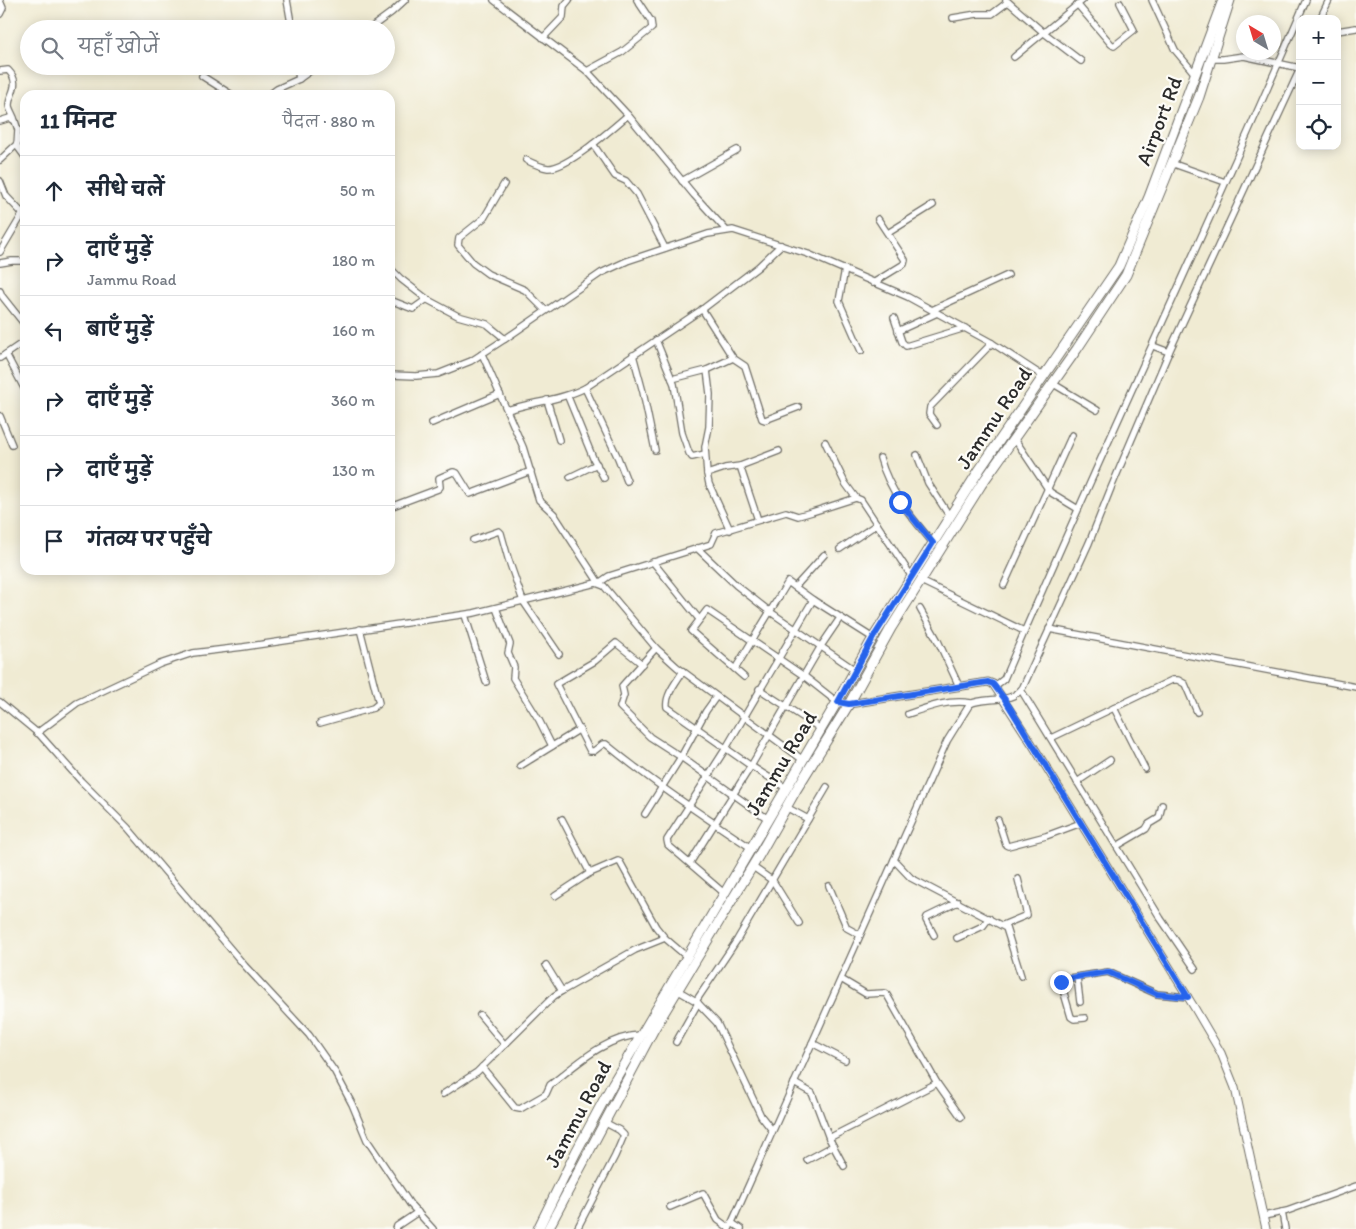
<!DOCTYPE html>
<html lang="hi">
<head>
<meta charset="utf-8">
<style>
  :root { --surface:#fff; --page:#f2f2f3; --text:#1f2937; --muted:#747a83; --line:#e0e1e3 }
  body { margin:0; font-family:Itim,"Playpen Sans Deva",sans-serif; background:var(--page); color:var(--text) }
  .controls { position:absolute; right:15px; top:15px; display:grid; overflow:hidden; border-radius:10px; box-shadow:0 2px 12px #0003 }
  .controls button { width:45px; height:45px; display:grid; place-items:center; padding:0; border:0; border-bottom:1px solid var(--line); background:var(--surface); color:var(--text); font:25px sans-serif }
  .compass { position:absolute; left:1236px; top:15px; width:45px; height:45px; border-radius:50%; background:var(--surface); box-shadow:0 2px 12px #0003; rotate:322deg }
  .stop { position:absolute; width:15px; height:15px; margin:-11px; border:4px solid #2563eb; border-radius:50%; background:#fff }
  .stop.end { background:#2563eb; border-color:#fff; box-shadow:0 1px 5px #0008 }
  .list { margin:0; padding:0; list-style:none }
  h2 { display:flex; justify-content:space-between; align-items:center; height:65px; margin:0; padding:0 20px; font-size:21px }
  h2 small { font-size:16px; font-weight:400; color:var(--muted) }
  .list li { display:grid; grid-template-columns:32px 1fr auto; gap:15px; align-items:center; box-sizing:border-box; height:70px; padding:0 20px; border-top:1px solid var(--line) }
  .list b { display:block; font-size:19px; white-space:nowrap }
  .list p { margin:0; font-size:16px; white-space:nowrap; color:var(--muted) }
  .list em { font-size:16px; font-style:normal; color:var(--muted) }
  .icon { flex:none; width:28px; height:28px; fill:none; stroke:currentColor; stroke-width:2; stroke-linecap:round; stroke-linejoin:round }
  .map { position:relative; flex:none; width:1356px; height:1229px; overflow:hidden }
  .search { position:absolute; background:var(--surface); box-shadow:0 2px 12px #0003; left:20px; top:20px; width:375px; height:55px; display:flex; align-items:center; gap:12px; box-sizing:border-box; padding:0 18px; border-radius:28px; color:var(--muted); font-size:19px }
  .panel { position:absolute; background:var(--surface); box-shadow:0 2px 12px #0003; left:20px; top:90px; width:375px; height:485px; border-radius:15px }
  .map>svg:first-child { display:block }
</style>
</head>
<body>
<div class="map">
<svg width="1356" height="1229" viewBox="0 0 1356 1229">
  <rect width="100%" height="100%" fill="#fdfcf7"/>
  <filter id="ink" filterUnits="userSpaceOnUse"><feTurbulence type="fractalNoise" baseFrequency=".02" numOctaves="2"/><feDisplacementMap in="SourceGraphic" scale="10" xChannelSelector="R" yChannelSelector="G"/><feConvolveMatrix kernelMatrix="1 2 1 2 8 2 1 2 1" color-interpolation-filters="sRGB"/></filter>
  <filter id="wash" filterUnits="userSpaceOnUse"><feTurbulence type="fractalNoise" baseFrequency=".0096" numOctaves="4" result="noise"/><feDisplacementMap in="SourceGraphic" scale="20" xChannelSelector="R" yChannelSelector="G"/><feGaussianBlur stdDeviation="1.12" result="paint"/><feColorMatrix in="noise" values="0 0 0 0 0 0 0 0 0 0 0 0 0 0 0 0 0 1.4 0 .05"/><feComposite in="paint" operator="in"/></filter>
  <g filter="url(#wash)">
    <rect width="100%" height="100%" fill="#f0ebd3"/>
  </g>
  <g filter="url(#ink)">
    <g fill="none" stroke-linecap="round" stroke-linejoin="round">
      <g stroke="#706e66" stroke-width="8">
        <g id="minor">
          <path d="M287 0 292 29"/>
          <path d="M494 0 587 71 628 115 694 195 726 230"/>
          <path d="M1006 0 1043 32 1081 61"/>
          <path d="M1152 0 1175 50 1195 74"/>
          <path d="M0 1 3 8 0 14"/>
          <path d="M1077 4 1111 44 1114 46 1134 30 1120 3"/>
          <path d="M953 18 977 14H992L1008 2"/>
          <path d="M1320 19 1329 0"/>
          <path d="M369 29 392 12 405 0"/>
          <path d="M1337 31 1356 28"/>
          <path d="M543 38 563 17 564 6 569 0"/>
          <path d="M1014 57 1083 0"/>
          <path d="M1211 59H1223L1244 56 1300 68"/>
          <path d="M297 66 299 79"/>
          <path d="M0 71 8 70C22 84 9 94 9 105 9 110 14 115 15 121"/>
          <path d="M587 71 622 52 652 28 651 21 637 0"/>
          <path d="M202 76 232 95"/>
          <path d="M269 95 277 89 299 79 317 66"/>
          <path d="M0 121 10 118 15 121 18 130 17 146 25 157"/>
          <path d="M593 144 615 176 626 181 637 194 665 248"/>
          <path d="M0 160 17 144"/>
          <path d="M526 160C532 163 540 167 548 168 567 169 613 128 628 115"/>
          <path d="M1171 163 1225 182"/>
          <path d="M0 181 6 196 23 214"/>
          <path d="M682 181 737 150"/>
          <path d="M504 184 484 218 459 238 458 245 473 263 488 274 525 290 545 310"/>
          <path d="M888 233 933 205"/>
          <path d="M0 252 25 210"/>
          <path d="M0 263 12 261H25"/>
          <path d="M390 268 401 279 428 300 458 316 487 324 505 339"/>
          <path d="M845 269 839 301 861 351"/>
          <path d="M873 283 904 264 905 260 878 219"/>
          <path d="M0 291 2 296 25 325"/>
          <path d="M390 300 413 309 427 299"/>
          <path d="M702 309 733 358 745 366 762 419 765 420 799 407"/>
          <path d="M932 310 1008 275"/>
          <path d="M894 318 902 342 906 346 965 328"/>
          <path d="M898 331 937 313"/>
          <path d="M656 340 674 384 682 433 689 453 692 457 705 454"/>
          <path d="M1153 346 1169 352"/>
          <path d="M6 354 25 390"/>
          <path d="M482 354 523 447 539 500 554 514 599 583 609 576 711 544 716 533 786 512 798 516 812 512 856 498 861 500 912 577"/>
          <path d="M633 355 643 392 655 450"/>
          <path d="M0 358 25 341"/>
          <path d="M707 370 710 394 709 427 705 447 707 474 709 484 730 530"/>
          <path d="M390 375 416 376 438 374 471 361 505 339 601 273 627 261 708 234 733 230 808 254 908 297 992 343 1043 376"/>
          <path d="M672 379 707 370 733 358"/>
          <path d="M1052 383 1097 410"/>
          <path d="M585 388 618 458 627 481"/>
          <path d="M568 397 593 458 604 478"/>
          <path d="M547 400 559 440"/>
          <path d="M507 410C533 402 561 400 585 388L704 308 758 267 781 245"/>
          <path d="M0 416 12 445"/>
          <path d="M432 423 500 394"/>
          <path d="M937 425 929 414 930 407 992 343"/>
          <path d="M1014 438 1050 492 1078 509"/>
          <path d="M825 442 845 483 856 498"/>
          <path d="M917 455 928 483 950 517"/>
          <path d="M880 458C889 491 911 517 933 543"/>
          <path d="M740 466 758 520"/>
          <path d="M707 474 725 468 740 466 779 451"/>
          <path d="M570 477 597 464"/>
          <path d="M390 507 438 489 440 487 439 478 453 472 457 473 470 494 531 471"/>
          <path d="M473 540 499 531 501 533 508 558 523 601 559 654"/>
          <path d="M697 548 736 585 769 611 855 670"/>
          <path d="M840 549 877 524"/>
          <path d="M653 562 699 619"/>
          <path d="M921 581 1024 631"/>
          <path d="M1004 585 1072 435"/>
          <path d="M795 587 824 555"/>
          <path d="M496 608 510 644 508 653 514 667 513 678 539 720 552 746"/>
          <path d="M920 609 938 641 959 686"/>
          <path d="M465 615 486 682"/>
          <path d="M1049 629 1356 687"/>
          <path d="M656 648 622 686 624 695 620 707 650 737 681 757 768 819"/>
          <path d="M642 664 616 643 595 661 556 684 590 751H594L603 744H606C652 782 702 815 751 848"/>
          <path d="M735 669 788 582 813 600 873 638"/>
          <path d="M683 671C677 681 665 695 667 707L751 766 786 788"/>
          <path d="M744 677 691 631 707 610 804 676 837 702"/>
          <path d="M995 686 1004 679C1101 451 1208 228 1306 0"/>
          <path d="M759 689 821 729"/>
          <path d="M1021 690 1161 919 1195 969"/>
          <path d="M0 702 40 735 81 781 128 828 245 966 309 1035 335 1072 352 1104 367 1140 410 1204 433 1229"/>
          <path d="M1114 708 1145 769"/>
          <path d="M908 714C928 707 950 699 971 703"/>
          <path d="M320 723 373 708 379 703 360 629"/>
          <path d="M37 733 77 703 160 664 193 653 243 647 474 613 596 583 604 586 656 648 677 667 803 760"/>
          <path d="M1051 738 1172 680H1178L1185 684 1197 712"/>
          <path d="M520 766 580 729"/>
          <path d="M1077 782 1110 760"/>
          <path d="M786 807 808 819"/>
          <path d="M645 814 681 757 706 711 716 697"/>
          <path d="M562 819 590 873"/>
          <path d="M998 820 1006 845 1008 846 1046 836 1081 823"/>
          <path d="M1117 846 1146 829 1149 824 1159 818 1162 805"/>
          <path d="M894 860 911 878 1006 928 1021 976"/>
          <path d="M690 863 751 766 821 646 840 618"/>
          <path d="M753 867 773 881 799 923"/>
          <path d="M829 886 847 928 860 935"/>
          <path d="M724 893 668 845 667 840 726 748 813 600"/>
          <path d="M555 896 590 873 618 861 620 862 656 927 665 938 687 957"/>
          <path d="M1003 925 1027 915 1018 879"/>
          <path d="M934 935 926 920 927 917 958 902"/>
          <path d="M957 938 983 926 989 918"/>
          <path d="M546 965 562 991"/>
          <path d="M1077 977 1080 1002"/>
          <path d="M841 979 866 994 884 993 887 995 937 1083"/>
          <path d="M677 990 696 1001 717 1023 761 1116 772 1130"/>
          <path d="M696 1001 737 940 827 787"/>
          <path d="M480 1015 505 1045"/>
          <path d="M1085 1018 1074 1019 1071 1017 1061 983 1063 979 1108 972 1157 994 1188 997"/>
          <path d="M676 1042 698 1003"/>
          <path d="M812 1043 845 1060"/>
          <path d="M482 1067 515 1108 520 1109 546 1094 550 1085C577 1064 606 1036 641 1035"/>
          <path d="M794 1083 812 1093 829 1138 937 1083 961 1117"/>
          <path d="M443 1094 477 1072 554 996 562 991 635 950 665 938"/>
          <path d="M829 1138 844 1166"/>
          <path d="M807 1160 833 1146"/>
          <path d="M670 1207 703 1193 718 1220 729 1228"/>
          <path d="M1282 1212 1285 1229"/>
          <path d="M1264 1216 1287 1211 1356 1186"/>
          <path d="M732 1223 741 1229"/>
          <path d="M396 1229 397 1226 418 1212"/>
          <path d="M577 1229 615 1156 624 1135 619 1130 604 1122"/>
          <path d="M729 1229 947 741 970 704C986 696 1012 705 1023 687L1089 543 1111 488 1169 352 1300 69"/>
        </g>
      </g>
      <g stroke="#706e66" stroke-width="9">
        <path id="tertiary" d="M837 702 849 704 988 682 993 684 1032 744 1194 1007 1221 1053 1235 1088 1266 1229"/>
      </g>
      <g stroke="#706e66" stroke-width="11">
        <g id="primary">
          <path d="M538 1229 576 1152 613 1083 837 702 873 638 980 469 1119 266 1149 197 1223 0"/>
          <path d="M548 1229 654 1029 758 857 796 790 849 704 891 628 981 485 1077 349 1126 275 1199 97 1230 0"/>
        </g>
      </g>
      <use href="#minor" stroke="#fff" stroke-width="5.5"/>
      <use href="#tertiary" stroke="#fff" stroke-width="7"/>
      <use href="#primary" stroke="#fff" stroke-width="9"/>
    </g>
  </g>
  <g fill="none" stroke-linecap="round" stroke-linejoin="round" filter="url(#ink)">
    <path stroke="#2563eb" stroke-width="6" d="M900 502 933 543 873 638 838 702 849 704 988 682 993 684 1004 698 1188 997 1157 994 1108 972 1064 979 1061 982"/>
  </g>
  <g text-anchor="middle" stroke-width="4.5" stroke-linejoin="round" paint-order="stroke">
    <g font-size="21" fill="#2b2b2b" stroke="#fdfcf7">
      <text transform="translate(1159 121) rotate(-69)" y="7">Airport Rd</text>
      <text transform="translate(994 418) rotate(-56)" y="7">Jammu Road</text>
      <text transform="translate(781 763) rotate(-59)" y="7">Jammu Road</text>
      <text transform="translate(578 1114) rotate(-62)" y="7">Jammu Road</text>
    </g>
  </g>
</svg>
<div class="controls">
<button>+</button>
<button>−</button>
<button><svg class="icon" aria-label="locate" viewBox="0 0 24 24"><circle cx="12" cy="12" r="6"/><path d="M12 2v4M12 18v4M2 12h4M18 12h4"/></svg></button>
</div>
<svg class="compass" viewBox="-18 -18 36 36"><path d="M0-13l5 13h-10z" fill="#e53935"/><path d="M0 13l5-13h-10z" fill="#747a83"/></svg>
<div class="stop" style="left:900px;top:502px"></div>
<div class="stop end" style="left:1061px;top:982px"></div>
<div class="search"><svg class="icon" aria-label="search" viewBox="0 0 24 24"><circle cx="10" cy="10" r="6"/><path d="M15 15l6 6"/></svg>यहाँ खोजें</div>
<section class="panel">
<h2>11 मिनट<small>पैदल · 880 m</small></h2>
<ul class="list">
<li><svg class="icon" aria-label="ahead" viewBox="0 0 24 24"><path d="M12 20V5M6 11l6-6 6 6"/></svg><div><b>सीधे चलें</b></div><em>50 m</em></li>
<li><svg class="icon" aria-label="right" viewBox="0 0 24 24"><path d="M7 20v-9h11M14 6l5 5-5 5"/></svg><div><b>दाएँ मुड़ें</b><p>Jammu Road</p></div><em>180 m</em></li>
<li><svg class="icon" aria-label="left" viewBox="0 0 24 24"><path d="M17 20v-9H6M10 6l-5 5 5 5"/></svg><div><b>बाएँ मुड़ें</b></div><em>160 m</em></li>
<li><svg class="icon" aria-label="right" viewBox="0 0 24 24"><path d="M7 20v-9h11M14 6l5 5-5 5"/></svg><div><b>दाएँ मुड़ें</b></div><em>360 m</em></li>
<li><svg class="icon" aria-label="right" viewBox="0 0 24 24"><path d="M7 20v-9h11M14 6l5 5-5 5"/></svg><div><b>दाएँ मुड़ें</b></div><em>130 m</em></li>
<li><svg class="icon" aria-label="arrive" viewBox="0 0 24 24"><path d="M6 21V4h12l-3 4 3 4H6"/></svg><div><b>गंतव्य पर पहुँचे</b></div></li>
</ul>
</section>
</div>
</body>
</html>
